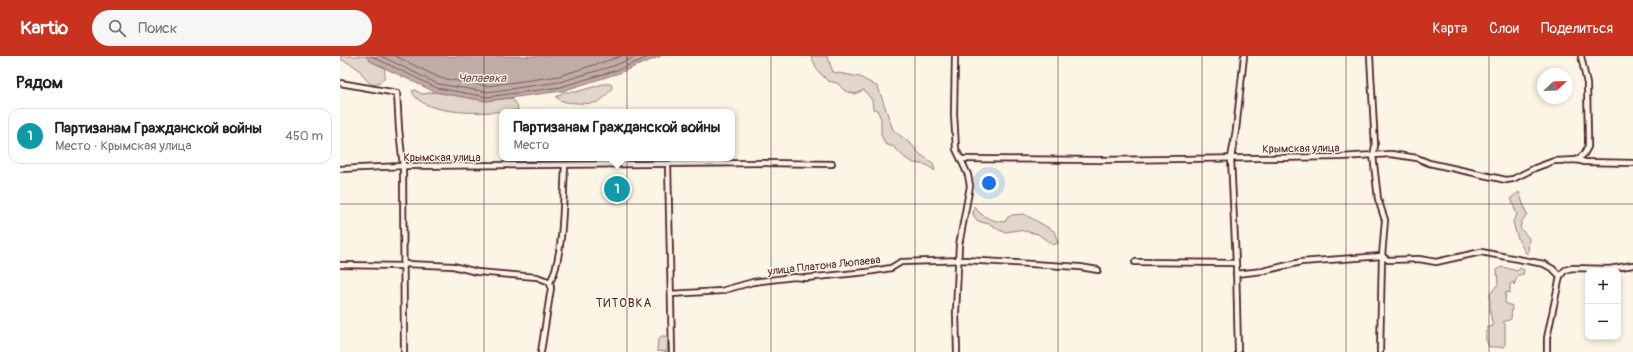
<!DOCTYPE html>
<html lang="ru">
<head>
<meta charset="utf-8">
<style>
  :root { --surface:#fff; --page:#f6f6f6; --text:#222; --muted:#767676; --line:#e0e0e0; --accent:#c8321e }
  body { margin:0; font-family:Pangolin,sans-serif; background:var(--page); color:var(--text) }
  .controls { position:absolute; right:12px; bottom:12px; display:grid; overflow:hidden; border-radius:8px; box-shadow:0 2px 6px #0003 }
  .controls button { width:36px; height:36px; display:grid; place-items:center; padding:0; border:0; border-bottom:1px solid var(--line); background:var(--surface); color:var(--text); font:20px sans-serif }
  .compass { position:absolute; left:1197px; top:12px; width:36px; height:36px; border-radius:50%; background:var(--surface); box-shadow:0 2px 6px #0003; rotate:67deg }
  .you { position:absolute; left:649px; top:127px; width:14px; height:14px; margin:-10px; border:3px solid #fff; border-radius:50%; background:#1a73e8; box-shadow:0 0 0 6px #1a73e833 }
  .badge { display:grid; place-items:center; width:26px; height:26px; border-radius:50%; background:var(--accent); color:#fff; font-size:13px; font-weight:700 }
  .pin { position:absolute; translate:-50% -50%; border:2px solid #fff; box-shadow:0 1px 4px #0006 }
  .popup { position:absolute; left:159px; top:53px; width:236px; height:52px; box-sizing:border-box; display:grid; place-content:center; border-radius:8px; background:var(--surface); filter:drop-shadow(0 1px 3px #0005); font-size:13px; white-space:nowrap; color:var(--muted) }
  .popup b { font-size:15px; color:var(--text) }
  .popup::after { content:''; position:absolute; left:50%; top:100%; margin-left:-8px; border:8px solid transparent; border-top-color:var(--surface) }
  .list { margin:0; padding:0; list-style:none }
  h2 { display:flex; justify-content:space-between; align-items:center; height:52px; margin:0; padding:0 16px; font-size:17px }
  h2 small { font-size:13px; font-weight:400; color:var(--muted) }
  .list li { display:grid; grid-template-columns:26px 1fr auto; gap:12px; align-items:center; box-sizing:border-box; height:56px; margin:0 8px 8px; padding:0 8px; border:1px solid var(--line); border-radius:12px }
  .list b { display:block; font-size:15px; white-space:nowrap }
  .list p { margin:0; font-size:13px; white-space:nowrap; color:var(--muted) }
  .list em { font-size:13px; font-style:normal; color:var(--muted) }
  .icon { flex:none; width:22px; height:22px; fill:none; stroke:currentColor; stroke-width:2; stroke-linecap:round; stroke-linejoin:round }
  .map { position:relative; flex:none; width:1293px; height:296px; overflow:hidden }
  header { display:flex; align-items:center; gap:24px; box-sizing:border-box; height:56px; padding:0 20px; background:var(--accent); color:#fff }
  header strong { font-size:19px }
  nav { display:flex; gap:22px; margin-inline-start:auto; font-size:14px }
  .search { width:280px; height:36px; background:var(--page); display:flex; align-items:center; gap:10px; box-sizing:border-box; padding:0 14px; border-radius:22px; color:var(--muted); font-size:15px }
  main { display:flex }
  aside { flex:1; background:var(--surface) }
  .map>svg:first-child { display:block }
</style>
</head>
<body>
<header>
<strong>Kartio</strong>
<div class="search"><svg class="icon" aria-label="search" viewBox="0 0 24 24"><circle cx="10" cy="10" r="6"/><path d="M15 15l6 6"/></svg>Поиск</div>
<nav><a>Карта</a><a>Слои</a><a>Поделиться</a></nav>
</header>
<main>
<aside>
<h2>Рядом<small></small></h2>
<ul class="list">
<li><span class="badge" style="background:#0f9aa8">1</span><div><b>Партизанам Гражданской войны</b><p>Место · Крымская улица</p></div><em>450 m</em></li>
</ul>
</aside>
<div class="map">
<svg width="1293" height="296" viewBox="0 0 1293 296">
  <rect width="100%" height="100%" fill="#fcf5e5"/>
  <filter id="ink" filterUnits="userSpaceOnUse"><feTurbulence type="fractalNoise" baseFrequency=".025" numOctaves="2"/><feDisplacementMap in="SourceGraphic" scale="8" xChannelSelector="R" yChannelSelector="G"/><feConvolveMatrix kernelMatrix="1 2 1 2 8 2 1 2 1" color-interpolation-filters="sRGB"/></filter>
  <g filter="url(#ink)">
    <g fill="#e2d5ca" stroke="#967a7a">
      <path d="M0 0H26L30 5 44 11C45 17 46 22 41 26 29 35 24 18 17 12 12 8 6 6 0 3Z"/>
      <path d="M471 0H487L493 16 520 21 538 31 553 74 571 88 581 99 593 107 595 115 587 109 574 107 565 102 554 91 545 88 541 78V63L537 54 533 53 532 44 524 34 515 38 505 35 497 27 488 25 478 15Z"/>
      <path d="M263 28H271L272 32C259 49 257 48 237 47 228 46 223 47 216 41L224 36H236Z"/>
      <path d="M75 34 82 38 95 36 146 45 171 42 177 49 178 54C153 57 82 62 72 35Z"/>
      <path d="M1179 136 1187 159 1182 165 1180 172 1189 182 1188 198 1186 197C1179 187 1175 176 1173 165L1177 159 1171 142Z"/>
      <path d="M634 150C641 161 652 165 665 166L667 162 672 159 684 158 714 175 718 187 713 189 698 178 679 174 665 176 659 174 652 169 638 165 633 159Z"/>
      <path d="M1163 211 1177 215 1180 212 1184 214 1183 219H1178L1174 229 1173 226 1170 228V237L1166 236 1165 247 1172 250 1171 263 1163 266 1165 268V288L1163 291H1149C1145 283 1145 280 1147 272L1153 270 1150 257V238L1158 228 1157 213Z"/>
      <path d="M322 280H325L328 282 327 296 317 295 318 283Z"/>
    </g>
    <path fill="#c0aca5" stroke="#917474" d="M26 0H321L279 17 222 35 146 45 95 36 30 5Z"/>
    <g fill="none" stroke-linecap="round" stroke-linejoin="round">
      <g stroke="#79575c" stroke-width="1">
        <path d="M31 0 97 32 147 41 221 31 277 14 311 0"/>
        <path d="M41 0 98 28 147 36 220 26 276 9 297 0"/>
        <path d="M55 0 100 22 147 30 219 20 282 0"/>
      </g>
      <g stroke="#4a1f2b" stroke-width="8">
        <g id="street">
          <path d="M615 0 614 58 616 93 628 119 630 130 619 189 616 257 617 296"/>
          <path d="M1030 0 1035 90 1033 99 1038 143 1045 164 1042 200 1040 296"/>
          <path d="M0 27 57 37 59 73 63 110 64 296"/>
          <path d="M621 103 759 104 1000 101 1051 98 1077 102 1089 107 1166 124 1173 123 1195 112 1214 105 1237 104 1245 106 1293 107"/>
          <path d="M1237 104 1244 98 1248 91V81L1247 28 1241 0"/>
          <path d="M328 108 332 296"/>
          <path d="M0 113 63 110 425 107 492 108"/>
          <path d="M795 206 896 207"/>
          <path d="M0 209 63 210 66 208 113 210 137 216 197 221 210 226"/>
          <path d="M896 218 923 215 961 206 1042 200 1048 204 1079 203 1096 206 1141 196 1204 208 1213 213 1220 220 1225 214 1232 212 1269 213 1293 209"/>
          <path d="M331 238 381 235 413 226 454 221 466 222 527 216 551 212 561 206 625 204 740 211 758 214"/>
          <path d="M201 296 211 232 210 226C224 203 223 139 225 110"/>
          <path d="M898 296 896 207 891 102 896 74 904 0"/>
          <path d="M1207 296V282L1220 220"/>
        </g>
      </g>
      <use href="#street" stroke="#fcf5e5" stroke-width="4.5"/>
    </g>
  </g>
  <path fill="none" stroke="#4a1f2b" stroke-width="1" stroke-opacity="0.55" d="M144 0V296M287 0V296M431 0V296M575 0V296M718 0V296M862 0V296M1006 0V296M1149 0V296M0 148H1293"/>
  <g text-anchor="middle" stroke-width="3" stroke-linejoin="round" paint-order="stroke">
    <g font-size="11" fill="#4a1f2b" stroke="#fcf5e5">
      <text transform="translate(961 92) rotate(-1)" y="4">Крымская улица</text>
      <text x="102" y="105">Крымская улица</text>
      <text transform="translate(484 209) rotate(-6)" y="4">улица Платона Люпаева</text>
    </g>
    <g font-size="12" font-style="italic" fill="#6d4950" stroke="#fcf5e5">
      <text x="142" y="26">Чапаевка</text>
    </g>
    <g font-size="12" letter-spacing="1" fill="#4a1f2b" stroke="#fcf5e5">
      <text x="284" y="251">ТИТОВКА</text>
    </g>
  </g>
</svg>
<div class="controls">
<button>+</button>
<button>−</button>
</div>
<svg class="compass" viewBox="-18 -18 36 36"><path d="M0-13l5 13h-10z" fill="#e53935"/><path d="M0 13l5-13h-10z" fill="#767676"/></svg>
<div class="you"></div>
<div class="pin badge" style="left:277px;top:133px;background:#0f9aa8">1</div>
<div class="popup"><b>Партизанам Гражданской войны</b>Место</div>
</div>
</main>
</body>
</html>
